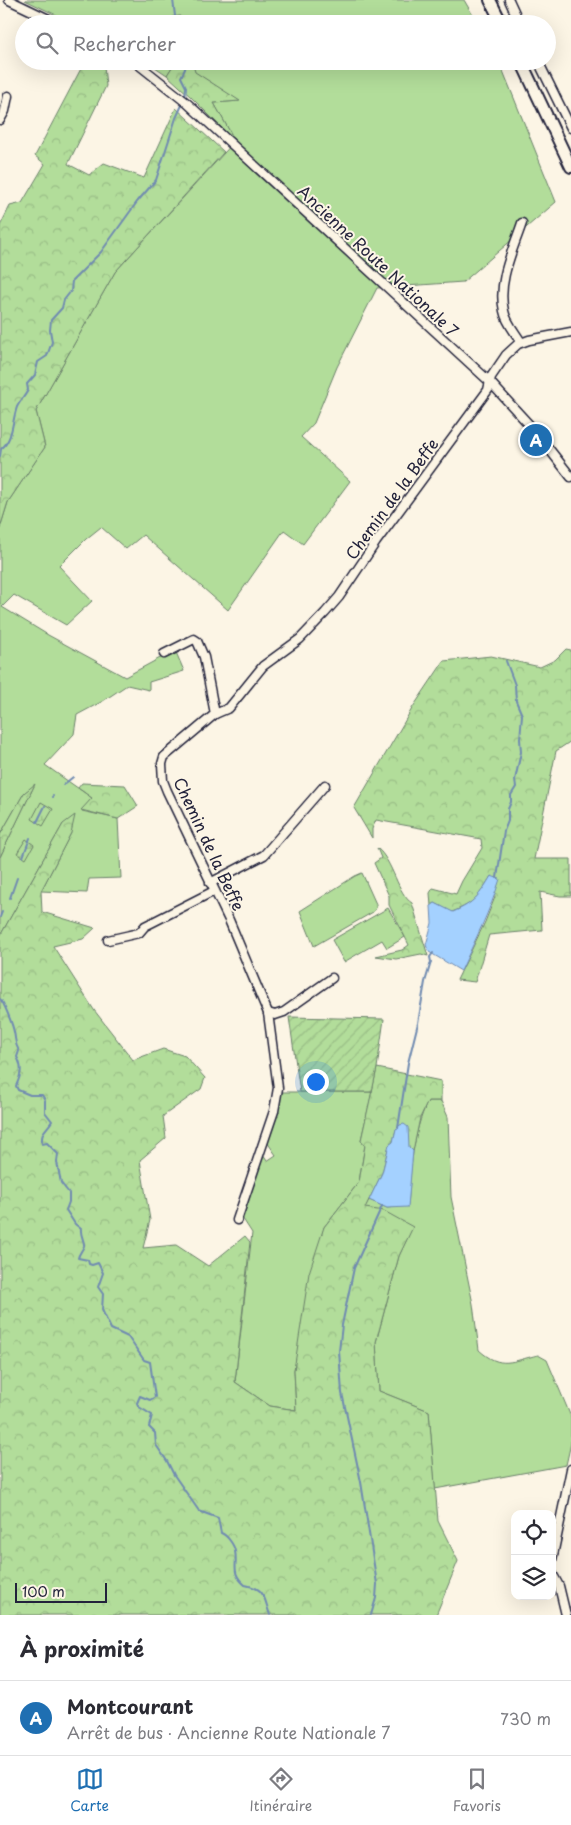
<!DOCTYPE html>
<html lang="fr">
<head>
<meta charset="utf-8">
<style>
  :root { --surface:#fff; --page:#f7f7f7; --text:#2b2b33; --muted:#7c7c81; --line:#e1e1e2; --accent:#1f6fb2 }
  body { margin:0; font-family:"Playpen Sans",sans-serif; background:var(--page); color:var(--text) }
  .controls { position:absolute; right:15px; bottom:15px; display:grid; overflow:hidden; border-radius:10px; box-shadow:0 5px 20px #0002 }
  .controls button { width:45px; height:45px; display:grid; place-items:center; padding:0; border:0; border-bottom:1px solid var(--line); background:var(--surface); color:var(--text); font:25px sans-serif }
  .scale { position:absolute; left:15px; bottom:12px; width:92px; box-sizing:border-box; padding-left:5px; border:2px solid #22223b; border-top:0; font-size:14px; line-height:18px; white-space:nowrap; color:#22223b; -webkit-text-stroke:4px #fcf5e5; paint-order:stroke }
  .you { position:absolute; left:315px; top:1081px; width:18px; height:18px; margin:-12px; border:4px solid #fff; border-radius:50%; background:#1a73e8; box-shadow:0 0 0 8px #1a73e833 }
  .badge { display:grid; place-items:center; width:32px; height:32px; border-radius:50%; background:var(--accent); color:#fff; font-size:16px; font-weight:700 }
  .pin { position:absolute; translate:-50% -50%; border:2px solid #fff; box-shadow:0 1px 5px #0006 }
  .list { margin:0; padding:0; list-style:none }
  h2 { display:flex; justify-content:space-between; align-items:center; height:65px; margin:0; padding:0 20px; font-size:21px }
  h2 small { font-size:16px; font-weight:400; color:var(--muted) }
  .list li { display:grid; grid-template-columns:32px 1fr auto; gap:15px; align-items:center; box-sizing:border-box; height:75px; padding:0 20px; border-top:1px solid var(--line) }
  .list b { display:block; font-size:19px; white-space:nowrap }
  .list p { margin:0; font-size:16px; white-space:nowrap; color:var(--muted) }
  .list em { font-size:16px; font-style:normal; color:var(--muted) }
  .icon { flex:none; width:28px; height:28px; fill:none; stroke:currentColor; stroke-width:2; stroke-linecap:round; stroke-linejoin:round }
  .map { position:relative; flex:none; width:571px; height:1615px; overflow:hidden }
  .search { position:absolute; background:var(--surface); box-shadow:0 5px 20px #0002; left:15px; right:15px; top:15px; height:55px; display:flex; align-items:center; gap:12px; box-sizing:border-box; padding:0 18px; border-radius:28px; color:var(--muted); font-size:19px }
  .sheet { height:140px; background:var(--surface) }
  nav { display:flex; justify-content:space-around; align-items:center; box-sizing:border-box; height:70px; border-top:1px solid var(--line); background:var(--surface); font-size:14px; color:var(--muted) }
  nav a { display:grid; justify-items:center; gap:2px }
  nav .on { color:var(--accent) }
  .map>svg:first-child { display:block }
</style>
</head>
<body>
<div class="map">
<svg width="571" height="1615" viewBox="0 0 571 1615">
  <defs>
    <pattern id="forest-crowns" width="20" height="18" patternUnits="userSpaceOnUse" patternTransform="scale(1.25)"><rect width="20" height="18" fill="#b2dd9a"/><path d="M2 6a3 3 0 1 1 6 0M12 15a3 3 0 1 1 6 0" fill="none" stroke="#99bd86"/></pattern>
    <pattern id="wetland-marsh" width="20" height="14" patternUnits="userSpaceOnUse" patternTransform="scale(1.25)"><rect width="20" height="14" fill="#b2dd9a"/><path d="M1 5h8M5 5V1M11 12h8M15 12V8" fill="none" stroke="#99bd86"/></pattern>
    <pattern id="garden-furrows" width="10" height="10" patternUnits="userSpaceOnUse" patternTransform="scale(1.25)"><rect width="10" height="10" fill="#b2dd9a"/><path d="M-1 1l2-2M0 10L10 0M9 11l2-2" fill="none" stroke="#99bd86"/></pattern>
  </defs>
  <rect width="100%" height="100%" fill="#fcf5e5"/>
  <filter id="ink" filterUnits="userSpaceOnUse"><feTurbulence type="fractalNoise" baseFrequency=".02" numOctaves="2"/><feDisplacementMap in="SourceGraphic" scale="10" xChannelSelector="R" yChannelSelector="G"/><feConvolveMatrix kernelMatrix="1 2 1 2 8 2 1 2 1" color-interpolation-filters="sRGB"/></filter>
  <g filter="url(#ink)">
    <g fill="#b2dd9a" stroke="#6a806a">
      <path d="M25 0H464L478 24H182L180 16 172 17 174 24H75Z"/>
      <path d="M146 61H176L167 75Z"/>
      <path d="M192 61H499L556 202 463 282 377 288 337 367 314 423 301 437 350 481 303 544 284 530 228 610 143 535 126 549 101 527 86 539 59 566 92 601 66 625 14 595 2 607 48 635 125 677 175 650 184 671 149 682V690L127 685 103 701 77 715 74 734 45 765 92 798 82 811 118 819 121 878 89 879 87 893 41 891 71 833 63 824 0 936V857L34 786 24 793 0 835V528L8 502 45 447 36 411 115 272 235 141 214 103 239 101 194 72Z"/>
      <path d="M362 873 376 904V908L373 912 314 946 300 911 355 876Z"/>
      <path d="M388 908 405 937 387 948 382 940 344 962 332 940Z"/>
      <path d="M282 1092H372L361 1140 365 1145 359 1182 324 1227 294 1370 296 1410 270 1406 235 1382 252 1233 241 1216 263 1155 267 1161 276 1155 267 1142Z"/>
      <path d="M428 1101H441L448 1117 451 1197 473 1304 479 1350C501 1370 512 1361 538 1355L547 1360 571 1417V1443L566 1465 435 1489 429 1411 379 1391 376 1342 399 1256 412 1228 364 1208 369 1200 387 1208 408 1206C411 1170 412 1133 428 1101Z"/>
    </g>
    <g fill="url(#forest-crowns)" stroke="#6a806a">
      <path d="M85 61H96L104 66 106 86 68 164 89 175 104 163 144 178 176 108 224 152 115 272 36 411 45 447 8 502 0 528V226L10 206 22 203 45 164 35 156Z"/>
      <path d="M176 61H192L195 72 240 101 214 103 235 141 191 97 167 75Z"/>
      <path d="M566 649 571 650V741L556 751 534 859H571V896H560L540 892 542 930 489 935 475 982 457 980 485 922 495 897 491 876C478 897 476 902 452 912L435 903 431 906 430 893 433 888 456 894 462 881 482 848 481 839 376 820 372 829V838L354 808 413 707 444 661 491 656 540 667 555 660Z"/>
      <path d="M82 783 125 785 138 806 118 819 81 810 92 798 78 788Z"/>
      <path d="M35 784 0 857V835L24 793Z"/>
      <path d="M75 815 71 833 41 891 42 912 95 928 83 939 53 946 94 1010 133 1060 163 1049 185 1056 205 1078 201 1089 163 1116 166 1138 140 1160 150 1220 143 1248 176 1245 208 1266 245 1236 250 1242 235 1382 270 1406 296 1410 294 1370 309 1273 324 1227 359 1182 365 1145 361 1140 377 1068 441 1081V1101H428L420 1118 413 1151 409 1147 400 1125 396 1129 393 1142 389 1145 382 1173 365 1208 384 1211 413 1227 399 1256 376 1342 379 1391 429 1411 438 1521 458 1561 436 1615H0V936L63 824Z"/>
      <path d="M377 848C393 861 398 895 412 903L428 956 421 954 396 959 376 956 402 950 409 945 389 905V896L374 863 381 858Z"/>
    </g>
    <g fill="url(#wetland-marsh)" stroke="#6a806a">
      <path d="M41 802 53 809 43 826 32 819Z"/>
      <path d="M26 839 34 845 26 859 17 853Z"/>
    </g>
    <path fill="url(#garden-furrows)" stroke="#6a806a" d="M289 1017 384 1019 377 1068 372 1092H300Z"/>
    <g fill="#a4d1ff" stroke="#708bb1">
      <path d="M491 876 500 879C490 911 475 940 461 971L429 952 426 945 432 923 431 906 435 903 453 912C474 903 479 896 491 876Z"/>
      <path d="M404 1124 408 1127 409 1147 413 1151 408 1207 387 1208 369 1200 382 1173 389 1145 393 1142 396 1129 400 1125Z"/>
    </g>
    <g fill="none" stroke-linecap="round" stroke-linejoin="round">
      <g stroke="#708bb1" stroke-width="2">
        <path d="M173 0 176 24"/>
        <path d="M185 99 186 87 181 77 185 69 186 61"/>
        <path d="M0 456 1 449C13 440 12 421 17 407 20 401 25 396 28 390L27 384 35 375 38 362 47 356 52 342 50 330 51 320 62 308 64 300 71 291 72 281 101 252 137 202 156 180 176 118 183 103"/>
        <path d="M63 785 73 777"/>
        <path d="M52 797 53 796"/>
        <path d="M37 822 45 806"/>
        <path d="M23 857 30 838"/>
        <path d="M497 878 504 831 508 821V809L511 802V795L516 787 515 780 521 752 520 739 522 715 516 701 515 685 506 661"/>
        <path d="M10 898 17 878"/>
        <path d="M0 917 2 912"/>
        <path d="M0 999C4 1002 13 1026 14 1032 16 1040 14 1042 19 1051L17 1057C23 1068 21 1075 16 1086L18 1090 30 1095H42L45 1100V1112L52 1121C46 1131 41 1130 42 1144L47 1143 58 1154 57 1162 61 1183 69 1193V1202L66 1210 75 1224 81 1229C80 1235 85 1242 84 1246 82 1251 79 1253 78 1258L88 1260 89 1264 92 1265 98 1263 103 1273 98 1287 103 1294 102 1310 111 1329 128 1337 144 1360 150 1362 155 1397 150 1400 140 1396 137 1403 139 1407 152 1415 149 1427 155 1433 156 1445 167 1461 174 1475 199 1511 218 1518 221 1533C227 1535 234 1545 235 1551 238 1566 230 1572 245 1585 266 1589 263 1596 270 1615"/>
        <path d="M398 1128 408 1063 418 1023 425 982 431 962 430 957 433 953"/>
        <path d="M371 1615 376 1598 377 1584 361 1482 342 1393 339 1351 342 1325 354 1268 382 1206"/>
      </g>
      <g stroke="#22223b" stroke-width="11">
        <g id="minor">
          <path d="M9 0 59 24"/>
          <path d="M509 0 520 24"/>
          <path d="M134 61 187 103 490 382 535 431 571 477"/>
          <path d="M538 61 571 128"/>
          <path d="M0 120 5 111 8 96"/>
          <path d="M521 342C515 332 506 322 504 311 497 282 513 250 522 223"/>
          <path d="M164 654 194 639 197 641 204 657 215 714"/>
          <path d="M210 883 264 855 325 785"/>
          <path d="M108 940 139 933 145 926 153 922 214 891"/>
          <path d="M268 1013 275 1015 284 1012 332 978"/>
          <path d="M237 1220 274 1111 278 1088 268 1013 229 920 167 791 163 781 162 764 164 757 215 714 229 708 263 666 300 639 325 613 339 597 376 542 488 390 491 377 506 355 518 344 529 340 571 332"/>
          <path d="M552 1560 571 1469"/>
          <path d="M552 1573 559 1586 566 1615"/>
        </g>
      </g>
      <g stroke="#22223b" stroke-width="14">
        <g id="major">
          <path d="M490 0 502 24"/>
          <path d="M521 61 571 167"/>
        </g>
      </g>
      <use href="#minor" stroke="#fcf5e5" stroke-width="8"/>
      <use href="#major" stroke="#fcf5e5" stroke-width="10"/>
    </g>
  </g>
  <g text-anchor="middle" stroke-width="4" stroke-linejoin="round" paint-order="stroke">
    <g font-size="16" fill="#22223b" stroke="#fcf5e5">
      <text transform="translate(378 261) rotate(43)" y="6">Ancienne Route Nationale 7</text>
      <text transform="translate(392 499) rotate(-54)" y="6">Chemin de la Beffe</text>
      <text transform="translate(209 844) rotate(65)" y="6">Chemin de la Beffe</text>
    </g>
  </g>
</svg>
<div class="controls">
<button><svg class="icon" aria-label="locate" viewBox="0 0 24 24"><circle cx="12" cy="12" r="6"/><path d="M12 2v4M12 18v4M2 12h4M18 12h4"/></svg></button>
<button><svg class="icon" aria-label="layers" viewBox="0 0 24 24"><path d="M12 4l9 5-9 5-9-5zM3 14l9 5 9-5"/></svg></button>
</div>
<div class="scale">100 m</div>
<div class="you"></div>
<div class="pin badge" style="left:536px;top:440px">A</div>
<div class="search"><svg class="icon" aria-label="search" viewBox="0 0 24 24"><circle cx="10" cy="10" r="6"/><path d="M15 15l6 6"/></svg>Rechercher</div>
</div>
<section class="sheet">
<h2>À proximité<small></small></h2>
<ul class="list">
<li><span class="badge">A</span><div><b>Montcourant</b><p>Arrêt de bus · Ancienne Route Nationale 7</p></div><em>730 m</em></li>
</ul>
</section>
<nav>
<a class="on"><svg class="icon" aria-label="map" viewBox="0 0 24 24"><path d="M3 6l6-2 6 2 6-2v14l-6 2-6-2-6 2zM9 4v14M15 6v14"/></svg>Carte</a>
<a><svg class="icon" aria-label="directions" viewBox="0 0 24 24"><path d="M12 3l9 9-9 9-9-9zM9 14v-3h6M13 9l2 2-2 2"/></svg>Itinéraire</a>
<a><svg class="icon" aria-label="saved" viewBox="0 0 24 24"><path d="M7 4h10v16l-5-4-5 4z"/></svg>Favoris</a>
</nav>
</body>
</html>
